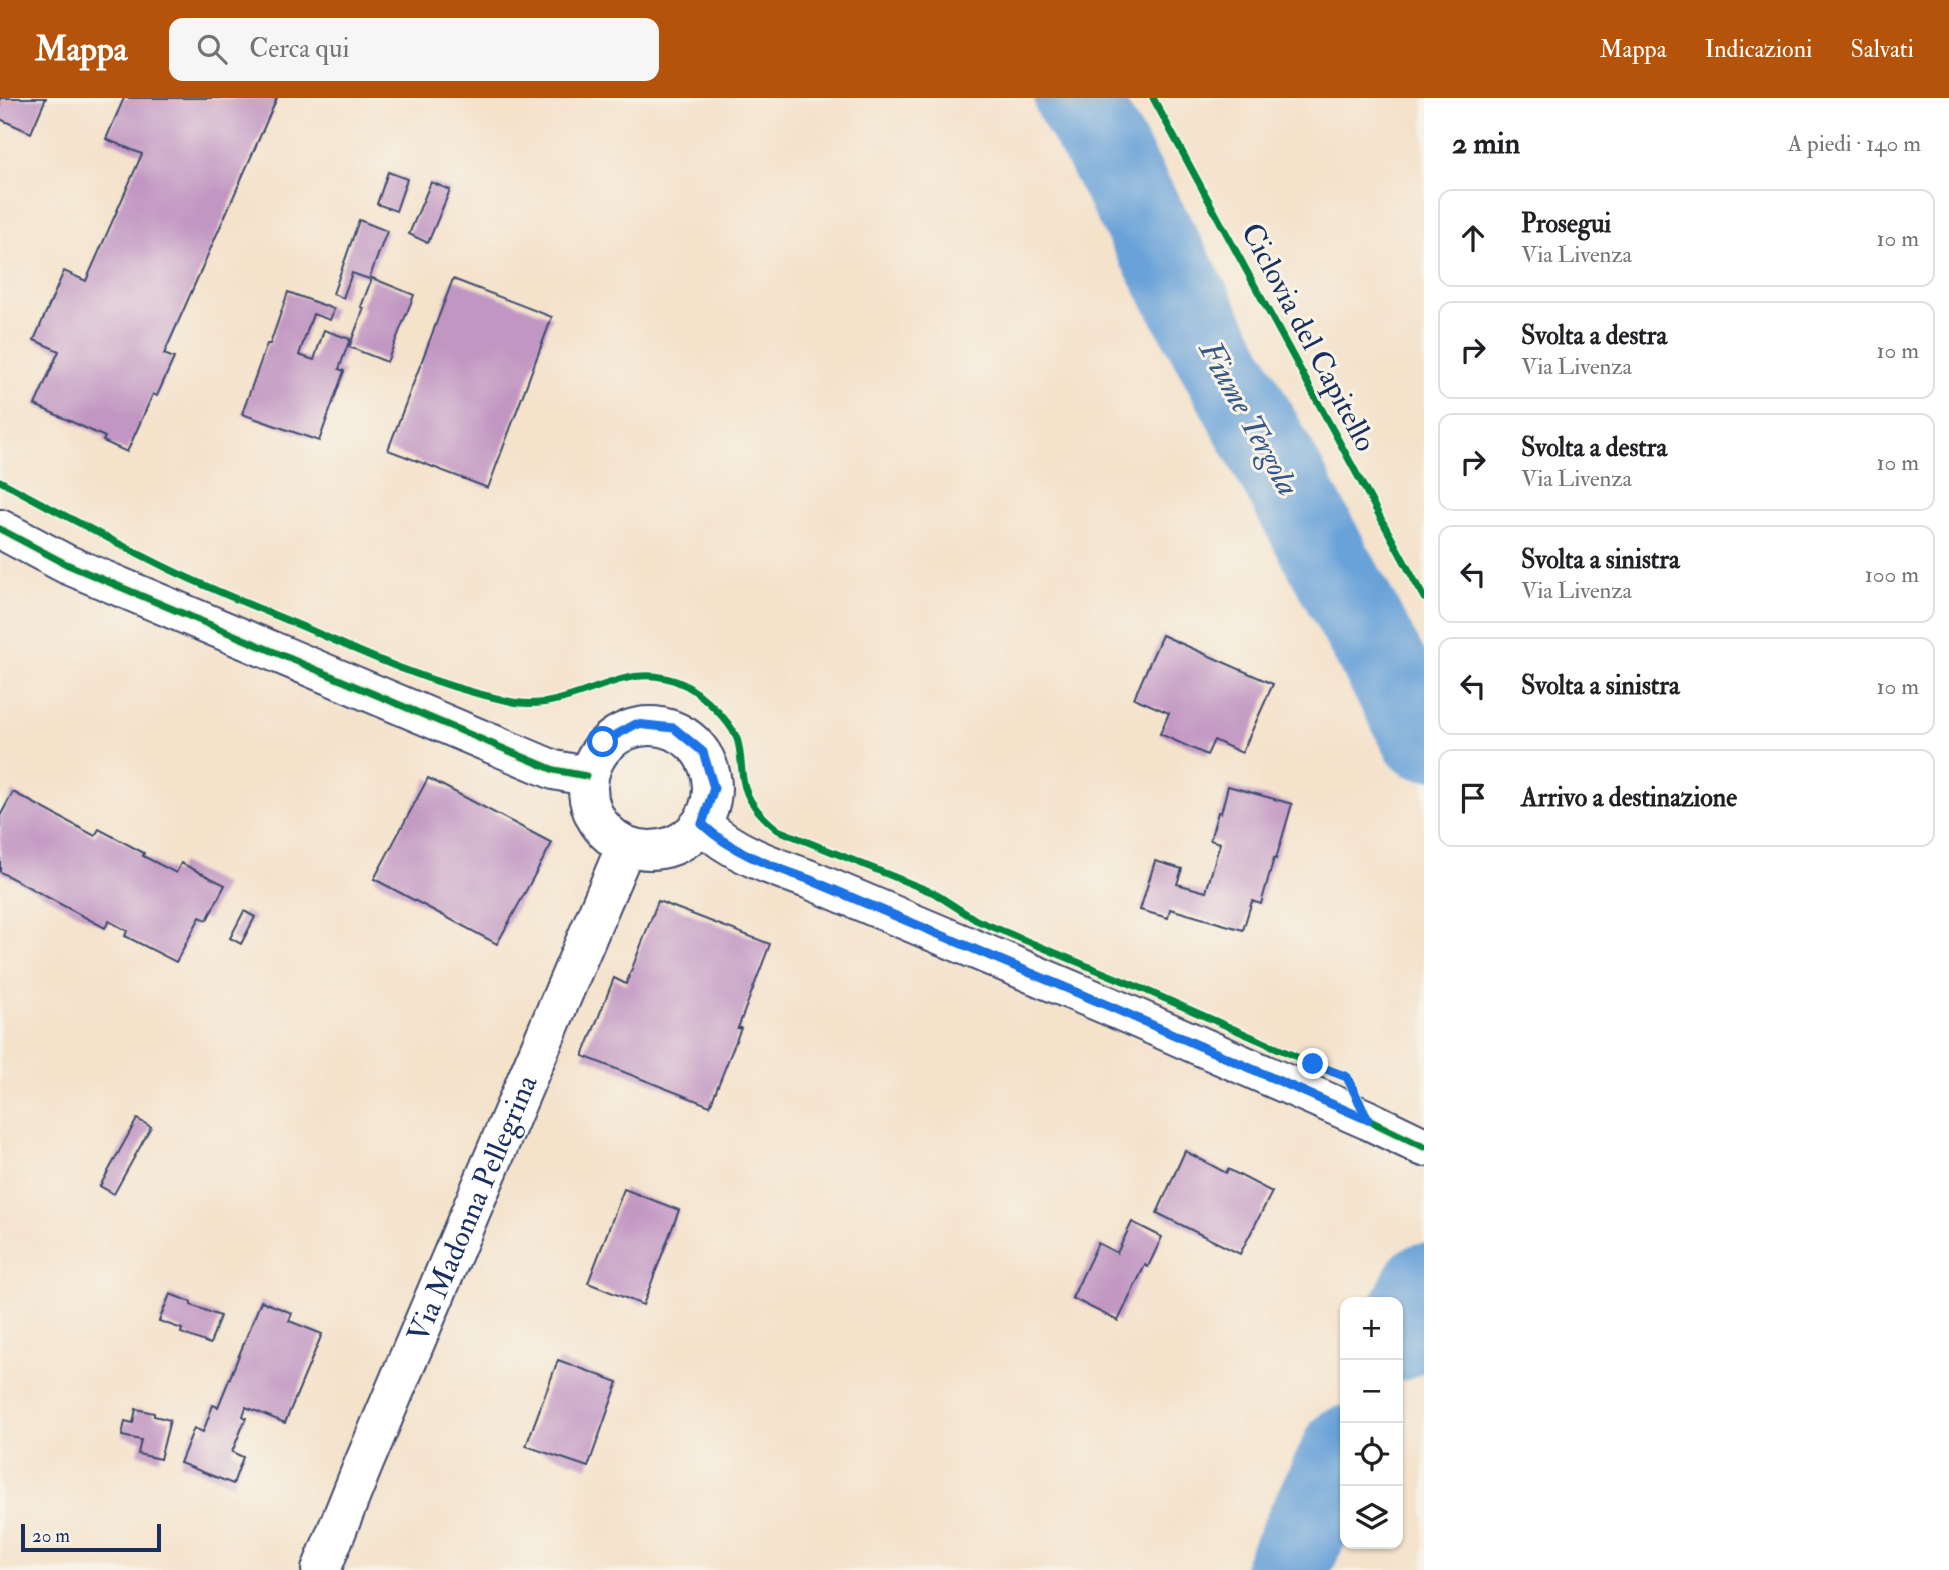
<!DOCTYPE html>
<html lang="it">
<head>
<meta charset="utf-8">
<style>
  :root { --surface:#fff; --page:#f6f6f6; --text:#202124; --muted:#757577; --line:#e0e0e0; --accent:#b45309 }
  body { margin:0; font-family:"IM FELL Double Pica",serif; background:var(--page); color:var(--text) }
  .controls { position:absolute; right:21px; bottom:21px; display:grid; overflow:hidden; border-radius:14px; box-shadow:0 2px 5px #0004 }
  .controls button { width:63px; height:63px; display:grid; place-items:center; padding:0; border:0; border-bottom:2px solid var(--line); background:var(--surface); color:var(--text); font:35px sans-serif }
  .scale { position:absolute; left:21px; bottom:18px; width:140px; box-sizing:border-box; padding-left:7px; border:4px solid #1b2f5e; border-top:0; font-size:19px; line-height:24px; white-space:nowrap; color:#1b2f5e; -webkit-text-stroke:5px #f7f3e8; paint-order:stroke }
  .stop { position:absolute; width:21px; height:21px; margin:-16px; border:5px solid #1a73e8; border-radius:50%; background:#fff }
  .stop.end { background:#1a73e8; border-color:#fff; box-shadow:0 2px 7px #0008 }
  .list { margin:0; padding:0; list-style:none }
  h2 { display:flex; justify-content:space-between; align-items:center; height:91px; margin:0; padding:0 28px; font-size:30px }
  h2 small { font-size:23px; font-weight:400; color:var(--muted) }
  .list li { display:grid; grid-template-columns:46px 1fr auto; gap:21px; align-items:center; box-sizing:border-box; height:98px; margin:0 14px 14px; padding:0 14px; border:2px solid var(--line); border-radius:14px }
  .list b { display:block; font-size:26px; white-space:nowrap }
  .list p { margin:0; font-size:23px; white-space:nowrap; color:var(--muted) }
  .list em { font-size:23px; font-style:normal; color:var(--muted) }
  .icon { flex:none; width:38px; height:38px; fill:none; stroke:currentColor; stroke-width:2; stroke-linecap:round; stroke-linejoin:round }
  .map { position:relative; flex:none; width:1424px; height:1472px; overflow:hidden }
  header { display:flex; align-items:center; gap:42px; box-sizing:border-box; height:98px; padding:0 35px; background:var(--accent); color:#fff }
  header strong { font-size:33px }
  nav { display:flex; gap:38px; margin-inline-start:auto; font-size:24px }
  .search { width:490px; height:63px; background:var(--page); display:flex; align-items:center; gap:18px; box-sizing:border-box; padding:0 24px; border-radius:14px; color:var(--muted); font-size:26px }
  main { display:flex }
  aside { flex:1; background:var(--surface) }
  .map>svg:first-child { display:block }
</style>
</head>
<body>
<header>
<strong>Mappa</strong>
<div class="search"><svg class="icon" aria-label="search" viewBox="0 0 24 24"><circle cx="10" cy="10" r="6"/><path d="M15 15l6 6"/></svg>Cerca qui</div>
<nav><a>Mappa</a><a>Indicazioni</a><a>Salvati</a></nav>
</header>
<main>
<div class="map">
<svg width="1424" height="1472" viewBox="0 0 1424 1472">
  <rect width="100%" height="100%" fill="#f7f3e8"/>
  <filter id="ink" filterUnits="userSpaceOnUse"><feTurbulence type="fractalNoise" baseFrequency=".0143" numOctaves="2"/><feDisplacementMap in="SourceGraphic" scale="14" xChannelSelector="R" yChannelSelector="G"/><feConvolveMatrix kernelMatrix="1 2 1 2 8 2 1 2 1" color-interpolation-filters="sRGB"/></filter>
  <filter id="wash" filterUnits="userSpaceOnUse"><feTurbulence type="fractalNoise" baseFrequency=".00686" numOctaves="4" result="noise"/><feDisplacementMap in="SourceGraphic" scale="28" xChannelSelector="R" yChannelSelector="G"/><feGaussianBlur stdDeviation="1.57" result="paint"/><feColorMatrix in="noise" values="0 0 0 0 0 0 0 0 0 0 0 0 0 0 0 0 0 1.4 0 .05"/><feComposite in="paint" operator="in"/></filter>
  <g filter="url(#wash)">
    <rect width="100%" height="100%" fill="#f4e2cb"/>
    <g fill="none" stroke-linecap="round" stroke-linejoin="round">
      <g stroke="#69a2d8" stroke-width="84">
        <path d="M1076 0 1102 44 1424 640"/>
        <path d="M1398 1241 1424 1187"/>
        <path d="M1286 1472 1345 1350"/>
      </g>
    </g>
    <g id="blocks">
      <g fill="#c196c2">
        <path d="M0 0H46L31 35 0 21Z"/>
        <path d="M124 0H277L164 256 174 260 157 298 153 296 127 354 103 343 105 339 35 307 59 253 34 242 64 173 86 183 142 56 106 41Z"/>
        <path d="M388 74 407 81 396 113 377 106Z"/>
        <path d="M431 84 450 92 428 145 409 136Z"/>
        <path d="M359 122 387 133 369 181 352 175 343 200 333 196Z"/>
        <path d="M372 180 414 197 387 264 349 249 364 210 361 209Z"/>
        <path d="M453 181 552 219 488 390 388 352Z"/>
        <path d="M288 194 334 211 330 222 313 216 299 257 314 262 324 232 350 241 339 271 344 273 319 343 242 316 267 246H270Z"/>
        <path d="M1162 537 1273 586 1242 655 1214 642 1207 657 1160 636 1169 615 1134 600Z"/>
        <path d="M428 680 552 745 497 846 374 781Z"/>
        <path d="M1228 688 1292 706 1276 761 1274 760 1261 806 1252 803 1243 832 1170 811 1168 820 1140 812 1155 763 1182 771 1177 786 1206 794 1220 745 1210 742 1218 714 1221 715Z"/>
        <path d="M13 694 95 738 99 731 144 755 143 758 176 775 181 765 225 787 207 822 200 819 176 864 125 838 127 833 109 823 105 830 0 774V718Z"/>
        <path d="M658 803 770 846 738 930H741L710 1008 583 958 614 880 626 886Z"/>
        <path d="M244 813 255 819 241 846 230 840Z"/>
        <path d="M137 1021 151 1029 114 1096 100 1088Z"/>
        <path d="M1185 1053 1226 1075 1228 1071 1272 1094 1240 1156 1157 1115Z"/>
        <path d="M624 1091 679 1112 643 1207 588 1185Z"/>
        <path d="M1132 1124 1162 1139 1148 1169 1145 1167 1118 1223 1072 1200 1098 1145 1117 1155Z"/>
        <path d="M170 1196 191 1204V1207L220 1218 210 1246 181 1235 182 1231 159 1223Z"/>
        <path d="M261 1203 292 1215 289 1223 322 1236 285 1325 246 1309 243 1318 246 1320 232 1354 243 1359 233 1386 180 1365 194 1330 203 1334 213 1307 218 1309Z"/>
        <path d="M558 1262 618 1284 588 1369 526 1348Z"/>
        <path d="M136 1311 154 1315V1318L170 1322 160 1361 138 1356 141 1342 122 1338 125 1323 133 1325Z"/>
      </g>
    </g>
  </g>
  <g filter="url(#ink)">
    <use href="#blocks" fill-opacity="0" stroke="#3c4a6e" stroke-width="2"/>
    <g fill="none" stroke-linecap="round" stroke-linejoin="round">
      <g stroke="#3c4a6e" stroke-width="42">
        <g id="minor">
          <path d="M0 431 66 466 554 672 586 678"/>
          <circle cx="650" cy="690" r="62"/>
          <path d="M702 726C731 754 771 768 808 781L1109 908 1368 1022 1424 1049"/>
          <path id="s1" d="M321 1472 364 1365 625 750"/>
        </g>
      </g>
      <use href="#minor" stroke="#fff" stroke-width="38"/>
      <g stroke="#f7f3e8" stroke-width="11">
        <g id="cycleway">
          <path d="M1153 0 1424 500"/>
          <path d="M0 383C56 413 112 443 169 471 214 493 261 511 306 530 369 558 432 586 500 601 518 606 539 607 557 602 602 592 637 563 685 587 702 596 733 625 738 644 741 656 741 668 743 681 746 703 761 718 778 732L934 795 976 822 1143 891 1313 966 1347 979 1368 1022"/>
          <path d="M0 431 66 466 554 672 586 678"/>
          <path d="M702 726C731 754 771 768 808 781L1109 908 1368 1022 1424 1049"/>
        </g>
      </g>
      <use href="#cycleway" stroke="#00873e" stroke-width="7"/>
    </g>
  </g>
  <g fill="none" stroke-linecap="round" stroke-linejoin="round" filter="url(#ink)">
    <path stroke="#1a73e8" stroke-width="9" d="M603 644 636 626 674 630 703 654 714 690 702 726C732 754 770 768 808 781L1109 908 1368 1022 1347 979 1313 966"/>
  </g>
  <g text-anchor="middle" stroke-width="6" stroke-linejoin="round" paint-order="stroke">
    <g font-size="30" fill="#1b2f5e" stroke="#f7f3e8">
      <text transform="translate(1309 239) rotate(62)" y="10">Ciclovia del Capitello</text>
      <text dy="10" stroke="none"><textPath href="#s1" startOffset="392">Via Madonna Pellegrina</textPath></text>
    </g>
    <g font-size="32" font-style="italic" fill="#365789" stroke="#f7f3e8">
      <text transform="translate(1250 320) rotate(61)" y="11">Fiume Tergola</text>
    </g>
  </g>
</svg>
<div class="controls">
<button>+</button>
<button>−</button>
<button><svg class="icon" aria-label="locate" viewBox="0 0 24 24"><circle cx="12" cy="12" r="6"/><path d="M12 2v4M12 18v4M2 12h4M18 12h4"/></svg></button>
<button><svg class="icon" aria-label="layers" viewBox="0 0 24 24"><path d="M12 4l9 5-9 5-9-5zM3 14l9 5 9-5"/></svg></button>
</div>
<div class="scale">20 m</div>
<div class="stop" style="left:603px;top:644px"></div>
<div class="stop end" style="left:1313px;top:966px"></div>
</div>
<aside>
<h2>2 min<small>A piedi · 140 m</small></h2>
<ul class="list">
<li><svg class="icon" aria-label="ahead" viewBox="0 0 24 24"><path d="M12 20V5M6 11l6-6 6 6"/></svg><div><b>Prosegui</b><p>Via Livenza</p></div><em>10 m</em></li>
<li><svg class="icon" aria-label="right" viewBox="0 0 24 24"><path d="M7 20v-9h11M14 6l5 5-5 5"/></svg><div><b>Svolta a destra</b><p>Via Livenza</p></div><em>10 m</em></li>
<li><svg class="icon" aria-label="right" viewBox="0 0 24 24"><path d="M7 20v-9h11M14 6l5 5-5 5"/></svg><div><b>Svolta a destra</b><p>Via Livenza</p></div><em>10 m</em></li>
<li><svg class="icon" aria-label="left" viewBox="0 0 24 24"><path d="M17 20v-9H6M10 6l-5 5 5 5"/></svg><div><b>Svolta a sinistra</b><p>Via Livenza</p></div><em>100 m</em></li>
<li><svg class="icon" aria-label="left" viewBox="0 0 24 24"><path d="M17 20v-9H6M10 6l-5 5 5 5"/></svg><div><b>Svolta a sinistra</b></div><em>10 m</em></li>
<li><svg class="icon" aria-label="arrive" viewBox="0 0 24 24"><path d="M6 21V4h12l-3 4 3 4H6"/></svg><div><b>Arrivo a destinazione</b></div></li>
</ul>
</aside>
</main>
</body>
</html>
